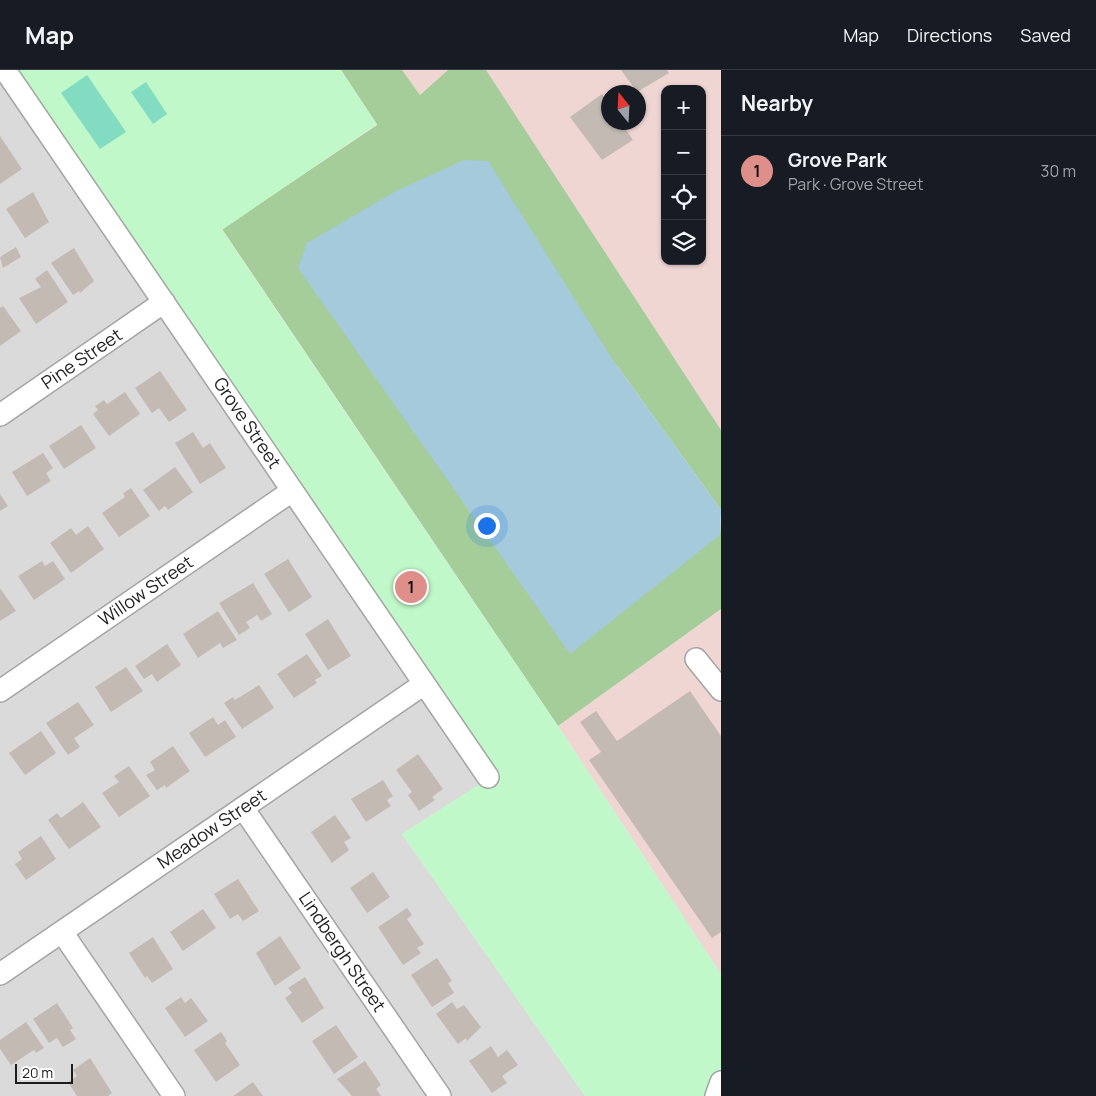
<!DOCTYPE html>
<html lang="en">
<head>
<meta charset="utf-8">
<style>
  :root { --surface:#171b24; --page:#242831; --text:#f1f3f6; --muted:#9ea1a6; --line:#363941; --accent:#de8f89 }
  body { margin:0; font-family:Manrope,sans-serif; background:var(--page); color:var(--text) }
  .controls { position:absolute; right:15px; top:15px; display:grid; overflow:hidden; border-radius:10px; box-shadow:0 1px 4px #0004 }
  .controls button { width:45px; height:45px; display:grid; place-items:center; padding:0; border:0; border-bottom:1px solid var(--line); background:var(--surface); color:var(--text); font:25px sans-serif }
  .compass { position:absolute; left:601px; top:15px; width:45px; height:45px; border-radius:50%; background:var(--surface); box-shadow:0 1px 4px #0004; rotate:342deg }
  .scale { position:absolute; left:15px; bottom:12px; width:58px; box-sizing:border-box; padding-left:5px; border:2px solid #1d1d1d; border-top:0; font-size:14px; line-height:18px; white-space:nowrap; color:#1d1d1d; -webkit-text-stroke:4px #fff; paint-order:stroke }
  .you { position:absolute; left:486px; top:455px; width:18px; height:18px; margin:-12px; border:4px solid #fff; border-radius:50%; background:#1a73e8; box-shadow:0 0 0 8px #1a73e833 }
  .badge { display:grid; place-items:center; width:32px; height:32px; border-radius:50%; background:var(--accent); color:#111; font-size:16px; font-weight:700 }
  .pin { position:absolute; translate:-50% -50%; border:2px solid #fff; box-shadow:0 1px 5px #0006 }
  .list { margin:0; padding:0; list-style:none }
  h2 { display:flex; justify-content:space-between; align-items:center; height:65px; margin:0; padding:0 20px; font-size:21px }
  h2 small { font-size:16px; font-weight:400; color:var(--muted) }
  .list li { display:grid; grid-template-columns:32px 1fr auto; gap:15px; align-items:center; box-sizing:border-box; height:70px; padding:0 20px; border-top:1px solid var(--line) }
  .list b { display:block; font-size:19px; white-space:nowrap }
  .list p { margin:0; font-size:16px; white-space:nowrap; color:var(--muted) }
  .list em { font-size:16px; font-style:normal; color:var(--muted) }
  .icon { flex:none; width:28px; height:28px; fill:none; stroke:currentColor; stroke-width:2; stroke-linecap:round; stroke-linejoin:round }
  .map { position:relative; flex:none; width:721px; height:1026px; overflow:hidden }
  header { display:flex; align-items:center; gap:30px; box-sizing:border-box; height:70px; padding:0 25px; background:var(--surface); border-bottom:1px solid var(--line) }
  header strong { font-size:24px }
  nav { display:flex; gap:28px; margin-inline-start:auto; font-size:18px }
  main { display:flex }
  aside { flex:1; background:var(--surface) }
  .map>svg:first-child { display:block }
</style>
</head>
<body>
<header>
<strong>Map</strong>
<nav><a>Map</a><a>Directions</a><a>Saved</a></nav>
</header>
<main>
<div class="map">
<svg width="721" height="1026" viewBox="0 0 721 1026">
  <rect width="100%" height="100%" fill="#eeece3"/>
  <path fill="#dbdada" d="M0 0 490 708 402 764 585 1026H0Z"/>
  <g fill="#efd6d3" fill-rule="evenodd">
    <path d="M402 0H448L420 25Z"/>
    <path d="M486 0H721V360L503 28ZM665 19H702V191H665ZM608 22H638V52H608Z"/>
    <path d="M721 539V904L558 656Z"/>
  </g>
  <path fill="#a4cd99" d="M341 0H402L420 25 448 0H486L721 360V440L613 290 720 465 721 449V539L558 656 222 159 377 55Z"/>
  <path fill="#c1f8ca" d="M6 0H341L377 54 222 160 558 656 721 904V1012L716 1026H585L402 764 489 708Z"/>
  <g fill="#82dcc1">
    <path d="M87 5 126 62 100 79 61 23Z"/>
    <path d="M146 12 167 44 153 54 131 22Z"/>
  </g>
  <path fill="#a4cadb" d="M464 90 488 91 613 290 721 440 720 465 570 584 298 198 307 173 396 121Z"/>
  <g fill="#c3bbb3">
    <path d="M621 0H667L669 3 637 22Z"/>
    <path d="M602 24 608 34V52H621L633 70 602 90 570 47Z"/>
    <path d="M0 66 22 99 0 114Z"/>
    <path d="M33 122 49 152 25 168 6 139Z"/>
    <path d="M16 177 21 187 3 198 0 187Z"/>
    <path d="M74 178 94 211 80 223 79 221 73 225 51 193Z"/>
    <path d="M47 200 68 232 36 254 19 228 41 217 35 209Z"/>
    <path d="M3 236 21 261 0 276V238Z"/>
    <path d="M160 301 187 340 169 352 159 338 152 343 135 318Z"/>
    <path d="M125 322 140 344 109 366 93 344 98 340 95 336 104 330 107 334Z"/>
    <path d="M81 355 96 378 64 399 49 376Z"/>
    <path d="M193 362 203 378 210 373 226 398 200 414 175 373Z"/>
    <path d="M43 383 53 398 46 403 51 411 27 426 12 402Z"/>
    <path d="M175 397 193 422 168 440 165 436 159 441 143 420Z"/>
    <path d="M131 418 150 446 119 467 102 443 125 427 123 423Z"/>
    <path d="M0 424 8 436 0 441Z"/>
    <path d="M88 456 104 479 71 503 50 473 71 458 76 465Z"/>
    <path d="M288 489 312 527 289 542 264 504Z"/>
    <path d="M42 491 45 496 53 491 65 509 34 530 18 506Z"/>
    <path d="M253 513 272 544 261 551 257 545 246 552 250 558 239 565 219 533Z"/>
    <path d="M0 518 16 541 0 551Z"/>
    <path d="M218 541 237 570 223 578 220 573 198 588 183 564Z"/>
    <path d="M328 549 351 586 328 600 305 564Z"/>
    <path d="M167 574 181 595 157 612 152 604 144 609 135 596Z"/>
    <path d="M307 584 322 606 315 610 317 613 294 628 277 604Z"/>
    <path d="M126 597 143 621 111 642 95 617Z"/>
    <path d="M259 615 274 638 242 659 224 633 233 627 235 630Z"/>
    <path d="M690 621 721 666V862L712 868 589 690 601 682 580 652 596 641 617 671Z"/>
    <path d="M78 632 94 655 74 668 80 677 68 685 46 653Z"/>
    <path d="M213 647 218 655 225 650 236 667 205 687 189 663Z"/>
    <path d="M41 661 56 683 25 705 9 683Z"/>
    <path d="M173 676 190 701 166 718 165 715 157 720 146 705 155 700 150 692Z"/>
    <path d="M418 684 443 719 432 727 435 730 419 741 408 725 412 722 396 700Z"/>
    <path d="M129 696 150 726 119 747 102 723 119 712 114 706Z"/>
    <path d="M383 710 393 726 387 730 391 736 366 752 351 729Z"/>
    <path d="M83 732 101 757 69 779 48 750 57 743 61 748Z"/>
    <path d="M335 745 351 768 344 772 349 780 332 793 311 762Z"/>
    <path d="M41 766 56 789 26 810 15 794 22 789 18 782Z"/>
    <path d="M373 802 390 827 367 843 350 818Z"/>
    <path d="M238 809 259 841 243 851 238 844 230 849 214 824Z"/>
    <path d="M407 838 412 845 407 849 424 874 417 878 421 883 403 895 378 857Z"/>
    <path d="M203 839 216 858 183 881 170 862Z"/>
    <path d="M280 866 301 898 275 916 256 883Z"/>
    <path d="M153 867 173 899 152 913 147 906 145 908 129 883Z"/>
    <path d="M437 888 452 911 448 913 454 923 432 937 411 905Z"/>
    <path d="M305 907 324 938 302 953 285 928 292 923 288 918Z"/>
    <path d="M181 927 185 933 191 928 208 951 185 967 165 938Z"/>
    <path d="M452 932 457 939 464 935 481 957 467 971 466 968 458 974 436 944Z"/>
    <path d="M57 933 73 958 70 960 76 969 63 977 57 968 49 973 33 949Z"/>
    <path d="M26 952 44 978 36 983 34 980 11 995 0 979V970Z"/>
    <path d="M336 955 358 987 334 1004 312 971Z"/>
    <path d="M221 962 227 971 225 973 240 995 216 1012 194 980Z"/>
    <path d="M491 976 498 987 507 980 518 995 502 1006 507 1013 492 1023 469 991Z"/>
    <path d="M90 988 112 1023 108 1026H77L68 1012 77 1006 73 1000Z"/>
    <path d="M365 991 381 1015 376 1019 381 1026H352L337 1009Z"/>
    <path d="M253 1012 263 1026H233Z"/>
  </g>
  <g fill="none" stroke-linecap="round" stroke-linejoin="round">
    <g stroke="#a4a4a4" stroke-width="24">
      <g id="minor">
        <path d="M5 0 488 707"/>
        <path d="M0 345 164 232"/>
        <path d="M696 589 721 620"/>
        <path d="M0 621 292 421"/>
        <path d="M243 738 440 1026"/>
        <path d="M62 862 174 1026"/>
        <path d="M0 904 424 614"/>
        <path d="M716 1026 721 1012"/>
      </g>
    </g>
    <use href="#minor" stroke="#fff" stroke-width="21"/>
  </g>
  <g text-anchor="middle" stroke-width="4" stroke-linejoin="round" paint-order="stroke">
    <g font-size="18" fill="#1d1d1d" stroke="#fff">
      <text transform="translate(82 289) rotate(-34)" y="6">Pine Street</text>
      <text transform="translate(247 353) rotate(56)" y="6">Grove Street</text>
      <text transform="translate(146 521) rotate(-34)" y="6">Willow Street</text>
      <text transform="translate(212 759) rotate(-34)" y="6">Meadow Street</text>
      <text transform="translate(342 882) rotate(56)" y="6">Lindbergh Street</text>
    </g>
  </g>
</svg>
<div class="controls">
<button>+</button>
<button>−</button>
<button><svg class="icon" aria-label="locate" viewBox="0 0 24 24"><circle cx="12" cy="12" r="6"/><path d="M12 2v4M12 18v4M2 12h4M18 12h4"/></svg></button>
<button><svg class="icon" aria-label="layers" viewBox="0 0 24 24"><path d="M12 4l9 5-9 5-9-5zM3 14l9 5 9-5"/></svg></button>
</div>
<svg class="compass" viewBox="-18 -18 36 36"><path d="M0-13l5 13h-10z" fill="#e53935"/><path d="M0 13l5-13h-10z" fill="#9ea1a6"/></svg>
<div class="scale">20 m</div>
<div class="you"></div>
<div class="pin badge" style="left:411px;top:517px">1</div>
</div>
<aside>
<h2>Nearby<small></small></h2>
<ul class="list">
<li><span class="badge">1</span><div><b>Grove Park</b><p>Park · Grove Street</p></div><em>30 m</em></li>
</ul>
</aside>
</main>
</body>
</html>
